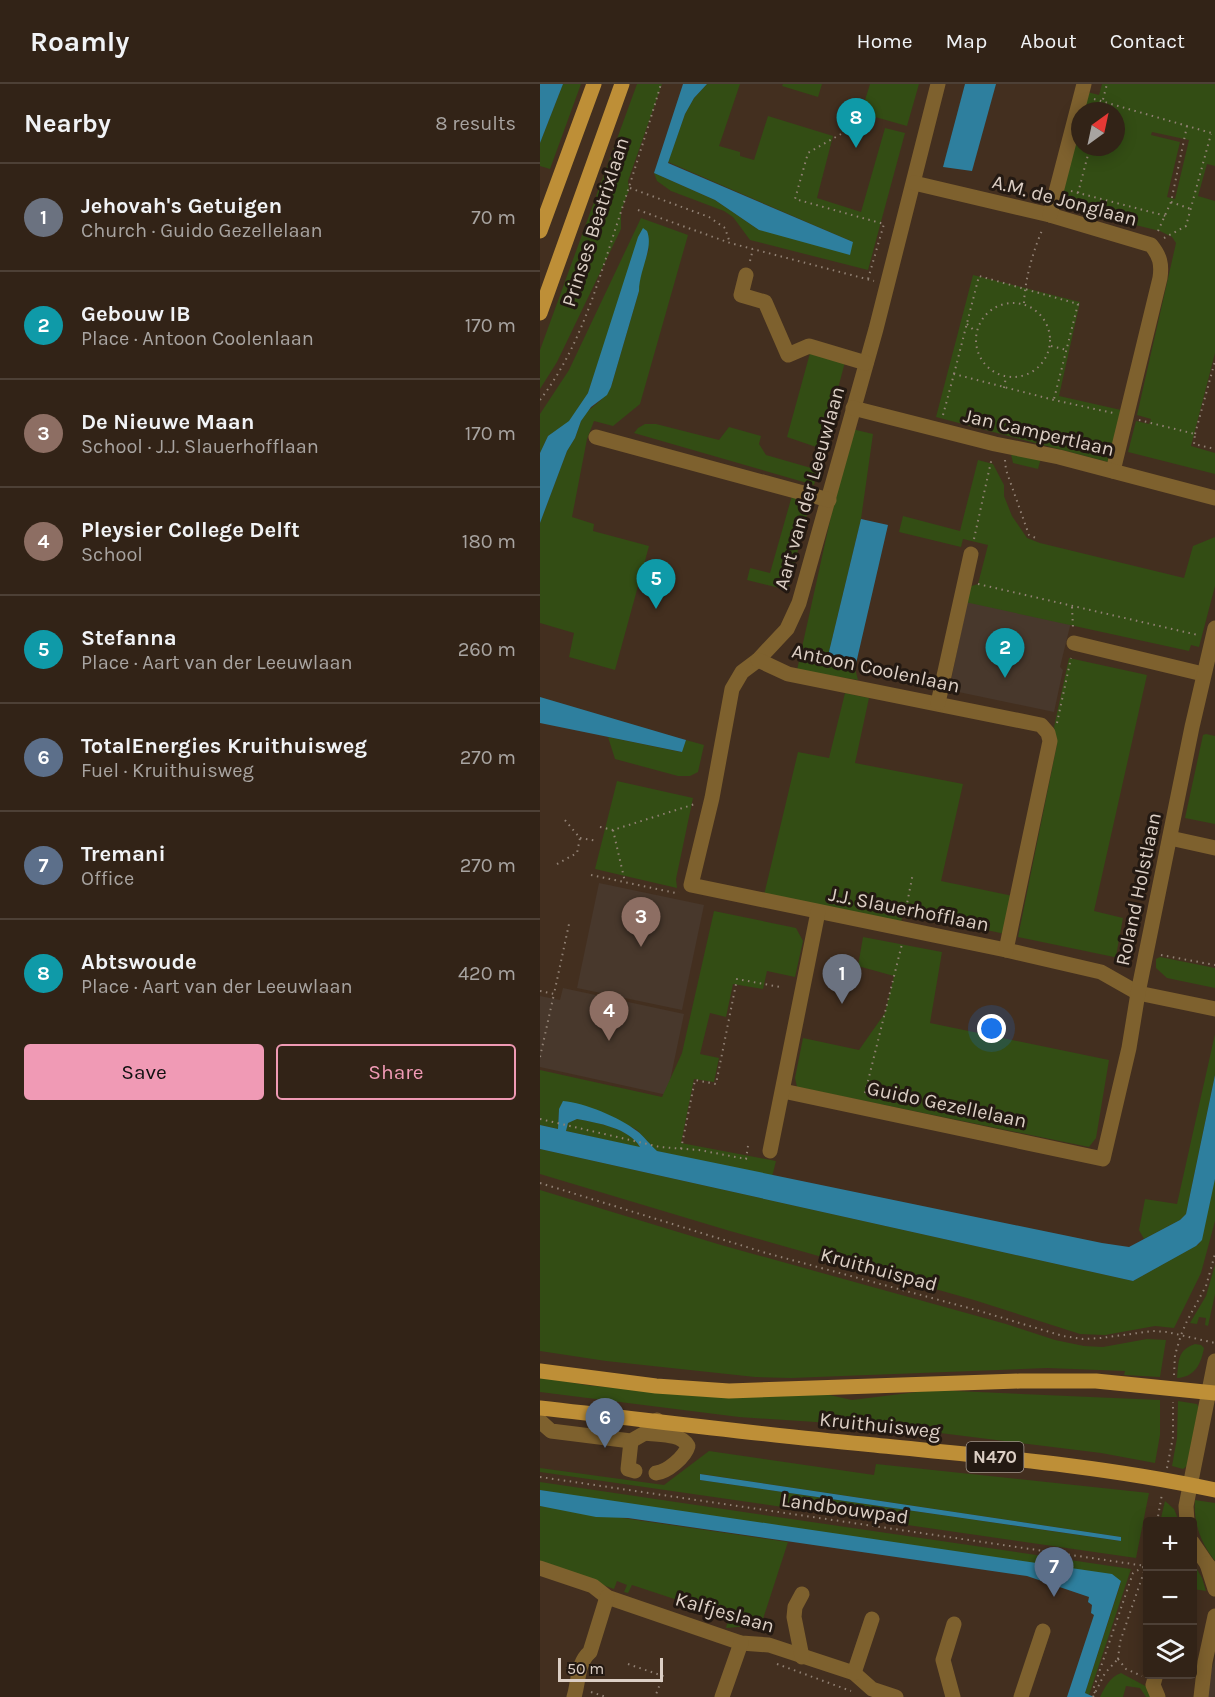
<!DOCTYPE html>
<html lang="en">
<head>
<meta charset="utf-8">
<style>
  :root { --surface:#322317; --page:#3a2b20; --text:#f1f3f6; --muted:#a8a4a1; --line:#4d4036; --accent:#f09ab5 }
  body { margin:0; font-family:Karla,sans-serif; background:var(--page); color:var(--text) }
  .controls { position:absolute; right:18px; bottom:18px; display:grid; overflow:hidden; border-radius:6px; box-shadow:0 3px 15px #0003 }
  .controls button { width:54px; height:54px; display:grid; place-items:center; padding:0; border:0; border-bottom:2px solid var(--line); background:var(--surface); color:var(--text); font:30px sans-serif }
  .compass { position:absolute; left:531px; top:18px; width:54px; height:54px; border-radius:50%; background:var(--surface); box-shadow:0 3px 15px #0003; rotate:33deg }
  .scale { position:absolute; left:18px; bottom:15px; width:105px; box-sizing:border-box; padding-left:6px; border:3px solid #dccfc5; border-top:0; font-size:16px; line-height:21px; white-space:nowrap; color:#dccfc5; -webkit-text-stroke:4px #231912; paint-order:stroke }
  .you { position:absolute; left:452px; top:945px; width:21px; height:21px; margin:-15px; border:4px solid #fff; border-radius:50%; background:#1a73e8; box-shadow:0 0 0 9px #1a73e833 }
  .badge { display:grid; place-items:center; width:39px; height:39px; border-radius:50%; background:var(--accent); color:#fff; font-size:20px; font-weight:700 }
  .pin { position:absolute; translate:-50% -50px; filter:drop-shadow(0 2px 3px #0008) }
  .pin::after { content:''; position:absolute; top:32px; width:21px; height:18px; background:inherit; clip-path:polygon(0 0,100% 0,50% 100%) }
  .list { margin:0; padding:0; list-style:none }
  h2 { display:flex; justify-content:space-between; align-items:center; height:78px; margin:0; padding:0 24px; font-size:26px }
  h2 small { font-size:20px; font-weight:400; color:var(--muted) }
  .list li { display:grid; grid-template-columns:39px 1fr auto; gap:18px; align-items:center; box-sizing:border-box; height:108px; padding:0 24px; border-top:2px solid var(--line) }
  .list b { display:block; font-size:22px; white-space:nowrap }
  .list p { margin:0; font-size:20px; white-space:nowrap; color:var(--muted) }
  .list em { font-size:20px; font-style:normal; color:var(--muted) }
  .actions { display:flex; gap:12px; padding:18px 24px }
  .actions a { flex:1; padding:14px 0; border:2px solid var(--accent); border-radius:6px; text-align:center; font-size:21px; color:var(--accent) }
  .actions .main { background:var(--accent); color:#111 }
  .icon { flex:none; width:33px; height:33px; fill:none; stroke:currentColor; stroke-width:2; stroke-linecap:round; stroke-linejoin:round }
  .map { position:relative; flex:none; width:675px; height:1613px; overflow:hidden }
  header { display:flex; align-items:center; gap:36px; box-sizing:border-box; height:84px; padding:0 30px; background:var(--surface); border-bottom:2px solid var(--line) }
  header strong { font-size:28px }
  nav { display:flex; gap:33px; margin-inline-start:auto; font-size:21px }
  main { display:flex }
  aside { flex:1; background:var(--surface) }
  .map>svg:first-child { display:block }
</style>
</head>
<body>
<header>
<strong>Roamly</strong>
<nav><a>Home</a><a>Map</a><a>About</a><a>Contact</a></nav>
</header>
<main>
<aside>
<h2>Nearby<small>8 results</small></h2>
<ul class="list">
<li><span class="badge" style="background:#6b7280">1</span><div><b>Jehovah's Getuigen</b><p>Church · Guido Gezellelaan</p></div><em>70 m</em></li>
<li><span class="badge" style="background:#0f9aa8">2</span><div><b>Gebouw IB</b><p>Place · Antoon Coolenlaan</p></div><em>170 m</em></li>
<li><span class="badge" style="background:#8d6e63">3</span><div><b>De Nieuwe Maan</b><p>School · J.J. Slauerhofflaan</p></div><em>170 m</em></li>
<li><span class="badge" style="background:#8d6e63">4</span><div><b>Pleysier College Delft</b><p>School</p></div><em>180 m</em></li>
<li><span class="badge" style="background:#0f9aa8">5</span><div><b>Stefanna</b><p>Place · Aart van der Leeuwlaan</p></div><em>260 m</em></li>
<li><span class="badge" style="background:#5c6f8a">6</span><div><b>TotalEnergies Kruithuisweg</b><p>Fuel · Kruithuisweg</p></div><em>270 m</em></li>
<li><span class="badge" style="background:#5c6f8a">7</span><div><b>Tremani</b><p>Office</p></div><em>270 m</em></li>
<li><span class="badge" style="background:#0f9aa8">8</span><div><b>Abtswoude</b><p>Place · Aart van der Leeuwlaan</p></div><em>420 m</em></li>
</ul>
<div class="actions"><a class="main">Save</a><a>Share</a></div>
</aside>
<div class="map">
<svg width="675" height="1613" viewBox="0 0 675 1613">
  <rect width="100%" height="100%" fill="#432f1f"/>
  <g fill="#48382c">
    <path d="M428 514 531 538 520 583 523 586 514 628 409 606Z"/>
    <path d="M59 799 164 821 142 926 37 904Z"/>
    <path d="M23 904 144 930 127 1011 0 983V912L20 916Z"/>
    <path d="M675 1574V1613H667L666 1604Z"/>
  </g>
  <g fill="#334d14" fill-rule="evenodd">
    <path d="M23 0H41L10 85 0 82V59Z"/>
    <path d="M97 0H122L88 97 89 106 81 127V145L17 278 0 305V266Z"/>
    <path d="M167 0H200L179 62 200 68V72L214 76 228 32 293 52 277 114 321 128 345 44 365 49 328 186 210 156 193 133 184 127 131 107 117 97 114 89 175 116 219 146 313 158 128 78 145 30 154 14Z"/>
    <path d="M243 0H282L278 13 242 2Z"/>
    <path d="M330 0H379L367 42 321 29Z"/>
    <path d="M562 0H675V82L667 80 658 112 675 117V269L651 362 675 369V390L588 368 596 337 609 340 611 335 597 331 636 159 632 153 620 147 525 124 520 118 540 35V63H576V27H542L547 8 559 11ZM612 48 649 56 635 115 627 113 640 58 611 51Z"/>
    <path d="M101 134 148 151 100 320 73 342 54 337 47 355 32 433 54 440 53 447 109 462 75 586 29 573 34 549 0 539V439L27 367 35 354 41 337 44 330 61 316 71 303 99 207V193L110 162 77 223 48 309 29 338 8 352 0 369V330L29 286Z"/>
    <path d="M433 191 540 218 519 312 581 326 568 378 396 333Z"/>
    <path d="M270 269 305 278 282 365 247 353Z"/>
    <path d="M105 340H116L179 356 189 343 221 352 219 360 226 371 278 386 274 401 94 349 98 344Z"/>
    <path d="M312 345 333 350 321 435 287 576 315 584 318 596 257 586 299 396Z"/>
    <path d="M470 366 501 374 498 385 473 379Z"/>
    <path d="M438 376 453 380 464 401V412L472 432 487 454 500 459 644 494 653 462 675 453V502L659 563 651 561 649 567 425 518 428 503 438 500 448 461 423 455 421 463 359 448 363 432 420 447Z"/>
    <path d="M253 408 271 414 248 506 207 496 210 484 230 489Z"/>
    <path d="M529 574 607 591 554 827 583 834 576 872 574 873 478 853 517 660 514 643Z"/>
    <path d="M305 609 329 614 315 679 423 700 401 797 473 812 465 850 363 828 361 839 224 811 258 668 289 674Z"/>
    <path d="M666 650 675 652V740L645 734 663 651Z"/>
    <path d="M68 653 141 668 146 656 164 661 158 688 150 692H138L75 675Z"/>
    <path d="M77 697 153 714 136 795 137 804 55 785Z"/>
    <path d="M174 827 256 844 263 857 255 893 227 887 223 905 193 900 186 933 170 929 160 970 179 974 174 998 154 995 141 1059 236 1077 232 1093 116 1067 97 1046 64 1029 19 1025 18 1045 0 1041V986L122 1013 142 969Z"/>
    <path d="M323 853 402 868 390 939 569 976 556 1054 549 1063 257 1003 255 994 263 954 319 966 345 929 354 892 318 882Z"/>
    <path d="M620 873 675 884V904L627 894 616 884V875Z"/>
    <path d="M675 950V991L646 1130 640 1136 604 1155 599 1146 605 1115 637 1120Z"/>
    <path d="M37 1035C59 1039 89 1044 101 1064L26 1047 28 1039Z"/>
    <path d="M0 1065 593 1197 659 1160 675 1095V1137L661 1189 634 1244 615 1242 565 1251 540 1250 434 1216 190 1147 0 1090Z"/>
    <path d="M0 1106 181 1161 466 1240 515 1256 544 1262 563 1263 607 1255 626 1256 620 1293 584 1291 585 1287 507 1284 251 1294 215 1293 66 1277 0 1267Z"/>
    <path d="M675 1181V1210L668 1242 665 1241 666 1234 659 1233 657 1240 650 1239 666 1212Z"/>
    <path d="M655 1260 661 1261 664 1264C661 1280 655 1293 637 1294 639 1277 637 1266 655 1260Z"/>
    <path d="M0 1293 46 1301 114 1308 285 1310 312 1316 393 1306 620 1316V1351L615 1379 561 1369 352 1343 199 1333 0 1308Z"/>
    <path d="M638 1317 657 1320 659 1324 647 1382 643 1385 632 1382 637 1354Z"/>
    <path d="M169 1367 334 1391 336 1380 609 1409 596 1474 0 1388V1384L124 1401ZM160 1391 161 1390 581 1453 580 1457 160 1396Z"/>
    <path d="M0 1398 591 1485 549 1611 545 1609 581 1498 17 1409 0 1406Z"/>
    <path d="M655 1416 675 1419V1477C661 1460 653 1438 655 1416Z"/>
    <path d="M625 1417 634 1425 639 1437 620 1438Z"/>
    <path d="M0 1422 248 1458 221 1541 186 1544 189 1533 92 1501 88 1509 84 1508 87 1501 77 1497 74 1505 0 1479Z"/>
    <path d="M653 1478 662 1494 666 1507 653 1505Z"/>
    <path d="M581 1589 609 1604 614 1613H606L600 1604 586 1602 583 1613H560C565 1603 570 1593 581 1589Z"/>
  </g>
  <g fill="#2e7f9e" fill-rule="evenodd">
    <path d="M0 0H23L0 59Z"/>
    <path d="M143 0H167L154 14 145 30 128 79 313 158 310 171 219 146 175 116 114 89Z"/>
    <path d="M425 0H456L432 87 403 83Z"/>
    <path d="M103 144 107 147C114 164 99 186 99 207L71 303 67 311 51 323 41 337 35 354 27 367 0 439V369L8 352 29 337 48 309 98 153Z"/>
    <path d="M321 435 348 441 315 584 287 576Z"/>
    <path d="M0 613 139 654 146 656 142 668 0 639Z"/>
    <path d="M675 991V1095L662 1156 656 1162 593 1197 0 1065V1041L18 1045 19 1025 23 1017C45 1019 79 1033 97 1047 104 1052 110 1061 117 1067L562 1159 589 1163 640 1136 646 1130ZM37 1035C58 1039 89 1044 100 1063L26 1047 28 1039Z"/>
    <path d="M160 1390 581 1453V1457L160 1396Z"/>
    <path d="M0 1406 572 1490 581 1497 545 1609 554 1613H527L554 1531 551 1529 552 1521 548 1518 549 1513 487 1492 88 1434 56 1433 0 1422Z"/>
  </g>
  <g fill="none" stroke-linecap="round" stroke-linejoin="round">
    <g stroke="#918174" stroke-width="2" stroke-dasharray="1.5 4.5" stroke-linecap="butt">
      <path d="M554 15 675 50"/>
      <path d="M560 27 567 0"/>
      <path d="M301 50 268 69 255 115 344 140 328 195"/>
      <path d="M90 104 169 133 185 144 190 159"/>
      <path d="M531 107 626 132"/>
      <path d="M538 109 550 63"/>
      <path d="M631 118 651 125"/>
      <path d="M98 126 190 159 334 197"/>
      <path d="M618 147 631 118 647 42"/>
      <path d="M624 154 646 142 671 50"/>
      <path d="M210 177 213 165"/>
      <circle cx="473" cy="256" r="37"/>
      <path d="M484 219C485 195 493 167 503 144"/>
      <path d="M427 240 436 248"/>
      <path d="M511 262 527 266"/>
      <path d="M414 290 439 192 538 220 514 315"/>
      <path d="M464 304 466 293"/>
      <path d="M0 316C40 264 57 201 77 140 92 94 107 47 121 0"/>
      <path d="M403 331 414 290 514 316 573 329"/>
      <path d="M599 336 655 350 654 360 675 365"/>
      <path d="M655 350 675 277"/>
      <path d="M465 376 466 386 489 451 498 455"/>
      <path d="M434 455 452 373"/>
      <path d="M438 500 658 551"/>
      <path d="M532 523 533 544"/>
      <path d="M517 639 531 574"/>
      <path d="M60 743 73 746 155 720"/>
      <path d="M73 746 85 798"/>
      <path d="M40 754 57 757"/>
      <path d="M17 780 37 769 40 754 24 735"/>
      <path d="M51 791 136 809 139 808"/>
      <path d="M365 830 373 789"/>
      <path d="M621 871 675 881"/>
      <path d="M0 907 14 910 29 840"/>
      <path d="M0 973 14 910"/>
      <path d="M325 1009 362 860"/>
      <path d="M0 1035 120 1063 159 1066 206 1075 208 1062"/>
      <path d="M141 1065 155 996 176 1000 197 895 240 903"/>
      <path d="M0 1099 226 1169 436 1226 523 1252 543 1255 561 1254 613 1247 627 1248 675 1259"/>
      <path d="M634 1291 635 1271 641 1251 647 1237 666 1202 675 1170"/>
      <path d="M627 1384 633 1353V1318"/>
      <path d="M0 1393 606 1482"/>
      <path d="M617 1438 622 1410"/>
      <path d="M578 1575 580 1558 608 1476"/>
      <path d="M578 1575 586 1585 602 1592"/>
      <path d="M88 1580 123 1592 115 1613"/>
      <path d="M237 1580 311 1607"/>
      <path d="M51 1608 66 1613"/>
      <path d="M555 1609 553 1606 593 1489 605 1482"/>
      <path d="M553 1613 565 1589 578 1575"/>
    </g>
    <g stroke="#7e612e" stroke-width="15">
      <path d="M398 0 336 245 259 519 247 545 218 576 202 588 192 605 172 714 151 801 466 866 561 888 598 909 675 925"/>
      <path d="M374 99 510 131 611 161C620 172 622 180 620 194L573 387"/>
      <path d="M510 131 544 0"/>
      <path d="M206 191 201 211 225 218 248 271 269 262 326 279"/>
      <path d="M313 324 455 360 519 373 675 414"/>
      <path d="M56 353 289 416"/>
      <path d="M534 559 663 590"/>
      <path d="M218 576 248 590 501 641 508 649 510 657 466 866"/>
      <path d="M398 619 431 470"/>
      <path d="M630 754 675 764"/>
      <path d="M243 1007 563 1075 589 964 598 909 652 643 675 544"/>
      <path d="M230 1067 278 828"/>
      <path d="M0 1337 11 1347 91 1357 105 1349 117 1336"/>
      <path d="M105 1349C119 1351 141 1349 148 1362 145 1373 127 1388 116 1389"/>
      <path d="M91 1357 88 1385 95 1387"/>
      <path d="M647 1438 646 1422 675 1277"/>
      <path d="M652 1458 667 1480 675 1488"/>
      <path d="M667 1480 675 1505"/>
      <path d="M0 1484 53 1502 67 1513 201 1559 229 1561 314 1589 332 1605 356 1613"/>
      <path d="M262 1573 254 1533 255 1523 262 1510"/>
      <path d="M314 1589 332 1535"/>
      <path d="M615 1594 613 1601 618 1613"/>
      <path d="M34 1613C39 1597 37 1579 50 1568L67 1513"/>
      <path d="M182 1613 201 1559"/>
      <path d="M413 1613 403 1576 414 1540"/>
      <path d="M481 1613 503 1547"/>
      <path d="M661 1613 665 1578 675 1532"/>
    </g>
    <g stroke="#be8f37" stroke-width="15">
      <path d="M0 147 54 0"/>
      <path d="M0 229 82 0"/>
      <path d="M0 1287 116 1302 189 1307 480 1297H556L675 1309"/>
      <path d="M0 1324C108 1336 216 1350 324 1360 442 1372 560 1381 675 1406"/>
    </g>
  </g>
  <g text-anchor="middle" stroke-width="6" stroke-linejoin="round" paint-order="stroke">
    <rect fill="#231912" stroke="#a4988f" stroke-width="1.5" x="426.5" y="1358" width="57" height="30" rx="4.5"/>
    <g font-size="18" font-weight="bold" fill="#dccfc5">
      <text x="455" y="1379">N470</text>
    </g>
    <g font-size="20" fill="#dccfc5" stroke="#231912">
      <text transform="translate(525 116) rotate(15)" y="7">A.M. de Jonglaan</text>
      <text transform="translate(55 138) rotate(-72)" y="7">Prinses Beatrixlaan</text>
      <text transform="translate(499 348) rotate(13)" y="7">Jan Campertlaan</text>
      <text transform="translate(269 404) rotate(-74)" y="7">Aart van der Leeuwlaan</text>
      <text transform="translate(336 584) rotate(12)" y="7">Antoon Coolenlaan</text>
      <text transform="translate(598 805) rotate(-78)" y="7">Roland Holstlaan</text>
      <text transform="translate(369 825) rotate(11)" y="7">J.J. Slauerhofflaan</text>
      <text transform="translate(407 1020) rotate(12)" y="7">Guido Gezellelaan</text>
      <text transform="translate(339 1185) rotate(15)" y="7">Kruithuispad</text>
      <text transform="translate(340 1341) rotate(6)" y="7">Kruithuisweg</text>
      <text transform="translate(305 1424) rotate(8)" y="7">Landbouwpad</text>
      <text transform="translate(185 1528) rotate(16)" y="7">Kalfjeslaan</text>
    </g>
  </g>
</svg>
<div class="controls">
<button>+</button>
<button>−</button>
<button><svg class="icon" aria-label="layers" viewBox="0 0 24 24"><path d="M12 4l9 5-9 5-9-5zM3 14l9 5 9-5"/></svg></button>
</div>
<svg class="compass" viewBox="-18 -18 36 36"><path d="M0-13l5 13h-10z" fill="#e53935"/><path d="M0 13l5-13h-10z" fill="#a8a4a1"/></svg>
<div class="scale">50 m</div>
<div class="you"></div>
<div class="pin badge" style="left:302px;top:920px;background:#6b7280">1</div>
<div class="pin badge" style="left:465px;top:594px;background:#0f9aa8">2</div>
<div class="pin badge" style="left:101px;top:863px;background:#8d6e63">3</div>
<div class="pin badge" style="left:69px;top:957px;background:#8d6e63">4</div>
<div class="pin badge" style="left:116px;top:525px;background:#0f9aa8">5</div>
<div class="pin badge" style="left:65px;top:1364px;background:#5c6f8a">6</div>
<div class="pin badge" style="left:514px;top:1513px;background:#5c6f8a">7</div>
<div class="pin badge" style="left:316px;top:64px;background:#0f9aa8">8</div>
</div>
</main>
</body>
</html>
